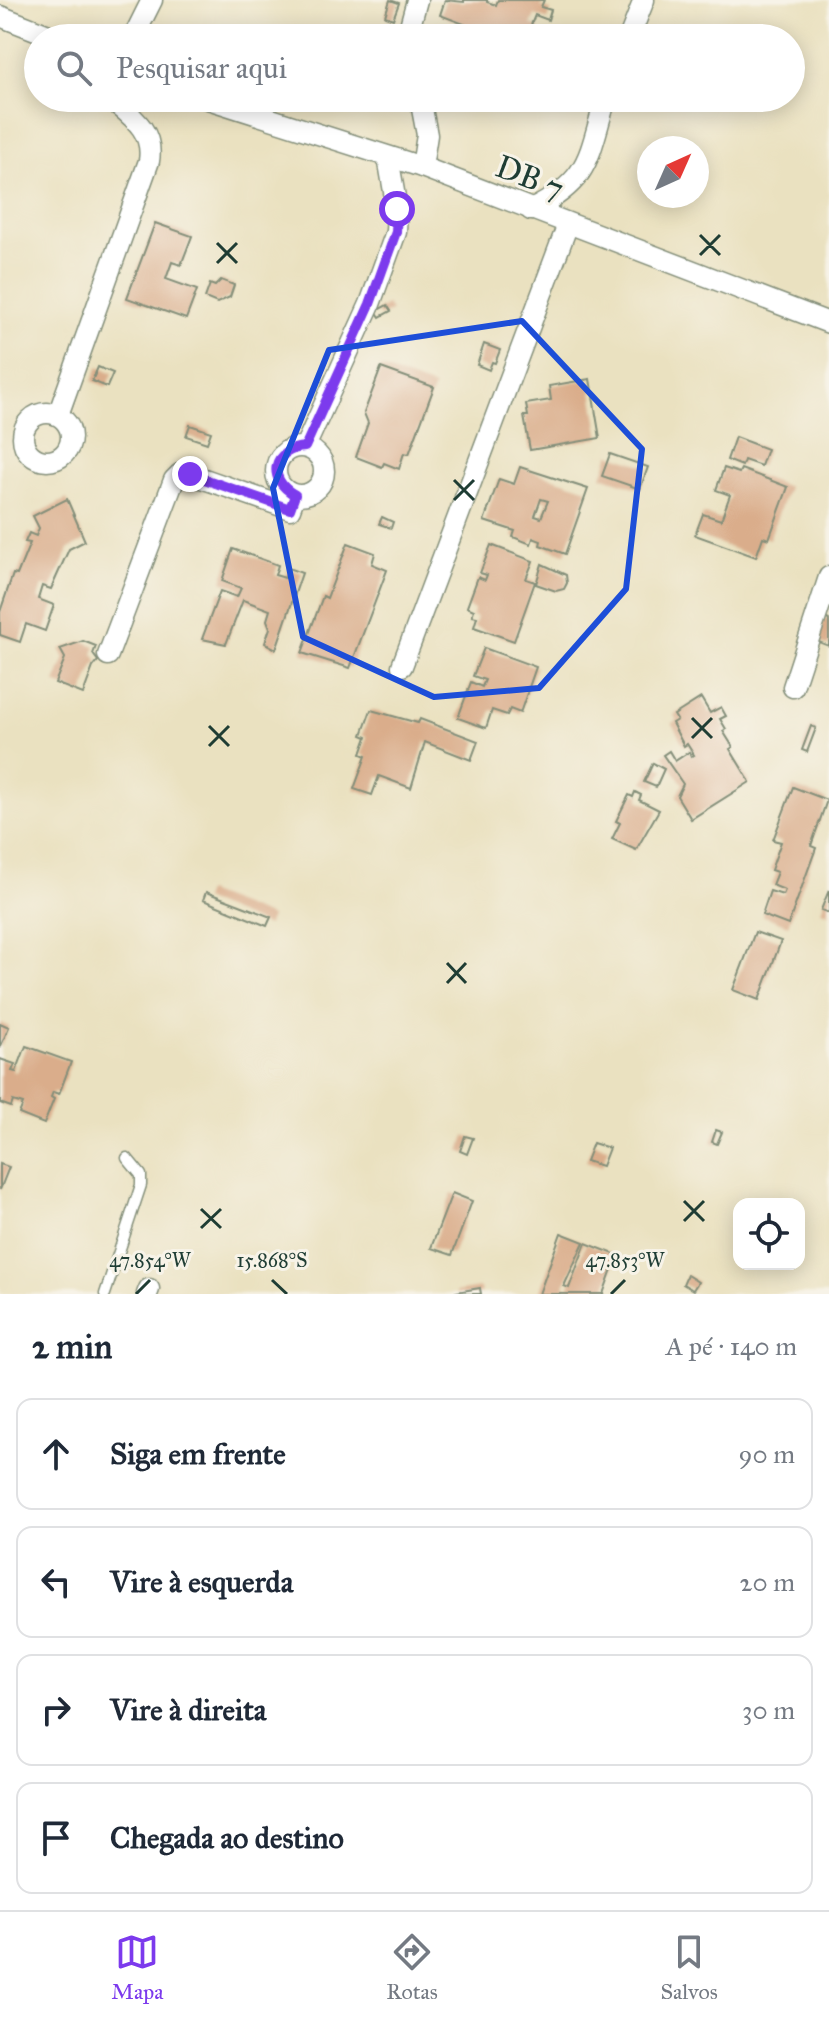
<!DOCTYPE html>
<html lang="pt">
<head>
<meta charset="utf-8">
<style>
  :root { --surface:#fff; --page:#f2f2f3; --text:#1f2937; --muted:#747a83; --line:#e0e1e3; --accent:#7c3aed }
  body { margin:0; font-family:"IM FELL Great Primer",serif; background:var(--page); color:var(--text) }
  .controls { position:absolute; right:24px; bottom:24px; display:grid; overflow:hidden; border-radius:16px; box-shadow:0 4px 20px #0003 }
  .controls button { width:72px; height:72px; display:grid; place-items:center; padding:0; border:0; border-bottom:2px solid var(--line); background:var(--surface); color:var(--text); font:40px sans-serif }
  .compass { position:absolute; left:637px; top:136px; width:72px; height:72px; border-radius:50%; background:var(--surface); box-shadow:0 4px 20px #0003; rotate:45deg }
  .stop { position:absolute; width:24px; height:24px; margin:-18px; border:6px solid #7c3aed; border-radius:50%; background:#fff }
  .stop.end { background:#7c3aed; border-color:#fff; box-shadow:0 2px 8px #0008 }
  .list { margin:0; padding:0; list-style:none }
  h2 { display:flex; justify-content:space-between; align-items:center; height:104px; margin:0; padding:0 32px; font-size:34px }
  h2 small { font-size:26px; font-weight:400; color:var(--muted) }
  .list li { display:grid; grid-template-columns:52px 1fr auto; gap:24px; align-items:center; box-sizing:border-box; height:112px; margin:0 16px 16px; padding:0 16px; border:2px solid var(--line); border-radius:16px }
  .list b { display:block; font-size:30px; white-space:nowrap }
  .list em { font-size:26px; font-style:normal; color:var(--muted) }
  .icon { flex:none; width:44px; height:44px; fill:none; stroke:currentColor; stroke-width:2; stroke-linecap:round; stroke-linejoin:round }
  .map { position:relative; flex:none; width:829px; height:1294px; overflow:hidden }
  .search { position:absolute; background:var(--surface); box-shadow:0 4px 20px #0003; left:24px; right:24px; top:24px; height:88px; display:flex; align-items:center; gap:20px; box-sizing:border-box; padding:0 28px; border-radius:44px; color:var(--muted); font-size:30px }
  .sheet { height:616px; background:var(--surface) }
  nav { display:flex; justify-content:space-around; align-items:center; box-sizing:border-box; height:112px; border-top:2px solid var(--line); background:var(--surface); font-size:22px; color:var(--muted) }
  nav a { display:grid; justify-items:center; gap:4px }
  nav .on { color:var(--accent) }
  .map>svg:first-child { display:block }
</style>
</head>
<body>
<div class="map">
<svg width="829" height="1294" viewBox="0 0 829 1294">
  <rect width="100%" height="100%" fill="#f7f3e8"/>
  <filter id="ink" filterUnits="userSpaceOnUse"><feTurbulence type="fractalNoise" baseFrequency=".0125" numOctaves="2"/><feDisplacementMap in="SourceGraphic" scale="16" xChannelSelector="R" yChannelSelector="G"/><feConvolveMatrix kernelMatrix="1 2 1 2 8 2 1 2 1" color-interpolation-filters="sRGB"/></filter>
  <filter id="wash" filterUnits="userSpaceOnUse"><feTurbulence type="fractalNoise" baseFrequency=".006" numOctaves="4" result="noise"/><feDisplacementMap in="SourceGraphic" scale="32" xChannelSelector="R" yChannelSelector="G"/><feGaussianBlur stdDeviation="1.8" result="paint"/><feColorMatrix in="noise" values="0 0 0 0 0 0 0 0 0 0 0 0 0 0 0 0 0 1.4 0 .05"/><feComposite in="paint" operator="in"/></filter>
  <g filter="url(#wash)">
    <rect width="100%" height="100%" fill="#eae1c0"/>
    <g id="blocks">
      <g fill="#daad8b" fill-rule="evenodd">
        <path d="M390 0 399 3 393 19 385 16Z"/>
        <path d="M445 0 464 2V0H487V2L496 5 498 0H544L541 7 551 10 548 20 535 15 531 25 539 28 535 38H486L488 33 440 15Z"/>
        <path d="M155 223 192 236 181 265 172 262 166 279 197 290 186 319 127 298Z"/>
        <path d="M221 280 234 285 230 297 217 303 205 298 210 284 215 286Z"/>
        <path d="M387 305 391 311 380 317 376 311Z"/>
        <path d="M484 344 500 350 495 363 492 362 489 370 477 365Z"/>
        <path d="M98 367 113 373 107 387 92 381Z"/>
        <path d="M381 368 434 387 409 454 404 453 399 469 384 463 382 467 356 457 368 423 364 413Z"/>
        <path d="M590 379 600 438 530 450 524 416H528L526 404 551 400 549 386Z"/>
        <path d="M190 425 211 432 207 443 186 436Z"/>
        <path d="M735 437 767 449 761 466 744 460 742 466 727 460Z"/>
        <path d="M610 454 648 467 640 489 602 476Z"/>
        <path d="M520 467 588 489 565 554 540 545 541 541 533 538 531 544 513 537 515 531 484 521 499 479 514 484ZM541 499 548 501 541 518 535 516Z"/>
        <path d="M724 468 739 473 741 469 788 487 769 539 763 537 756 557 695 535 703 514 721 520 730 495 716 490Z"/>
        <path d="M67 499 85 541 69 549 51 589 42 586 38 599 54 605 45 631 26 624 20 642 0 635V612L13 574 17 575 30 543 25 542 29 533 36 536 39 528 33 516Z"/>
        <path d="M382 517 393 522 391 528 379 524Z"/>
        <path d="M348 543 375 553 372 564 387 570 350 668 302 653 323 596 327 598Z"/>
        <path d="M491 545 533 561 526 579 535 582 514 641 474 627 477 617 472 616 474 610 467 607 478 577 485 580 487 575 480 573Z"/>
        <path d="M233 549 278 565 275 575 285 578 288 568 302 573 276 649 265 643 270 628 267 620 270 610 243 600 226 644 202 639 220 591 237 597 241 588 222 581Z"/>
        <path d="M542 564 566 575 567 583 564 589 556 591 536 584Z"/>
        <path d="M825 618 829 620V646L816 641Z"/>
        <path d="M83 641 96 646 93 654 98 661 93 667 83 694 55 683 65 658 60 649Z"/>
        <path d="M484 648 536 667 520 713 510 709 507 715 492 710 486 728 458 718 471 682 482 687 485 680 473 676Z"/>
        <path d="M701 698 710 713 721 707 726 716 720 719 726 729 723 731 733 747 730 749 750 782 691 819 677 796 683 784 663 755 669 751 675 761 689 752 691 756 694 755 687 744 684 746 672 723 677 720 674 715Z"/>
        <path d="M371 710 418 723 420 719 478 741 471 760 425 742 411 788 379 776 372 795 354 789 366 756 361 754 367 737 362 735Z"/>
        <path d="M811 726 816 728 807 752 802 750Z"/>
        <path d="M653 763 664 769 656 787 644 782Z"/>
        <path d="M793 787 827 800 811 846 816 848 788 925 762 915 770 891 783 895 785 890 772 885 777 872 771 870 781 842 773 840Z"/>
        <path d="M635 792 641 795 639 800 659 810 636 850 612 839 620 823 616 821 629 795 633 797Z"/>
        <path d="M829 890V913L821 910Z"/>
        <path d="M206 892 271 917 267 926 203 900Z"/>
        <path d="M755 932 781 941 759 1000 733 990Z"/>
        <path d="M0 1023 9 1027 0 1048Z"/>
        <path d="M26 1046 71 1062 59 1094 53 1092 51 1097 54 1099 44 1124 19 1114 23 1104 13 1101 11 1107 0 1103V1059L15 1064 12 1071 16 1072Z"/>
        <path d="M716 1130 722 1132 717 1144 712 1142Z"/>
        <path d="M465 1136 473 1138 467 1154 460 1151Z"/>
        <path d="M593 1143 609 1148 602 1166 586 1161Z"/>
        <path d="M0 1164 9 1167 0 1190Z"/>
        <path d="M452 1193 472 1201 452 1255 431 1248Z"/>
        <path d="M561 1233 584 1242 564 1286 569 1288 586 1243 617 1255 603 1294H539Z"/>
        <path d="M687 1275 698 1282 693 1290 683 1284Z"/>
        <path d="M480 1288 481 1294H456V1292Z"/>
      </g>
    </g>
  </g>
  <g filter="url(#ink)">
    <use href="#blocks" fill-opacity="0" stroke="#848f7a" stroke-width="2"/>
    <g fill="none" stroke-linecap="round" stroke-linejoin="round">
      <g stroke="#848f7a" stroke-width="13">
        <path id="lane" d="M105 1294 141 1185V1175L127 1158"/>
      </g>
      <g stroke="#848f7a" stroke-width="23">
        <g id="street">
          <path d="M0 16 56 38"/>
          <path d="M133 38 152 0"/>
          <path d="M411 38 410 26 417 0"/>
          <path d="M629 38 644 0"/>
          <path d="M205 98 422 167 829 323"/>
          <path d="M420 98 427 135 422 167"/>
          <path d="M531 210C591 180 588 157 606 98"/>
          <circle cx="47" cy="437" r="24"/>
          <path d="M58 415 149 161C154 130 131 116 110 98"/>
          <path d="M305 447 370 304 396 232 397 209 388 157"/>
          <circle cx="300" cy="471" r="24"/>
          <path d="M108 655 174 480 180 474H190L290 509 295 495"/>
          <path d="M402 666 568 224"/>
          <path d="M793 687 829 577"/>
          <path d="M147 1294 149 1289"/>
        </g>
      </g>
      <use href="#lane" stroke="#fff" stroke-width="10"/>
      <use href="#street" stroke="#fff" stroke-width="20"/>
    </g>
  </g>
  <g fill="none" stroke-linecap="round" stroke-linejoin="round" filter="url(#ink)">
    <path stroke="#7c3aed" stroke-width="10" d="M190 474 290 509 295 495C266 479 272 449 305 447L370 304 396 232 397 209"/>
  </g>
  <path fill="none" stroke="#1d4ed8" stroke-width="6" stroke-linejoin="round" d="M522 321 642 449 626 589 539 688 434 697 303 637 273 488 329 350Z"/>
  <path fill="none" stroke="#1f3d34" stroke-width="3" d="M700 235 720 255M217 243 237 263M700 255 720 235M217 263 237 243M454 480 474 500M454 500 474 480M692 718 712 738M209 726 229 746M692 738 712 718M209 746 229 726M447 963 466 983M447 983 466 963M684 1201 704 1221M201 1209 221 1228M684 1221 704 1201M201 1228 221 1209M272 1280 287 1294M136 1294 150 1280M611 1294 625 1280"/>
  <g text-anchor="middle" stroke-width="6" stroke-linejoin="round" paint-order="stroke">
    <g font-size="32" fill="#1f3d34" stroke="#f7f3e8">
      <text transform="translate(530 177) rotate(21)" y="11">DB 7</text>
    </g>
  </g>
  <g font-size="20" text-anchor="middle" fill="#1f3d34" stroke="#f7f3e8" stroke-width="6" stroke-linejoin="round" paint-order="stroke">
    <text x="150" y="1267">47.854°W</text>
    <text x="272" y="1267">15.868°S</text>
    <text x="625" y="1267">47.853°W</text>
  </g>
</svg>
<div class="controls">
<button><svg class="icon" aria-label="locate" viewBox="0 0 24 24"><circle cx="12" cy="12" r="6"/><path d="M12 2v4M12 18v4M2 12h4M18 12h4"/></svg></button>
</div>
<svg class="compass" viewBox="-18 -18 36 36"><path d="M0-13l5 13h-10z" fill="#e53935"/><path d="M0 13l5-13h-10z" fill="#747a83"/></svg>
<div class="stop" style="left:397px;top:209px"></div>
<div class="stop end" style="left:190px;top:474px"></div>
<div class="search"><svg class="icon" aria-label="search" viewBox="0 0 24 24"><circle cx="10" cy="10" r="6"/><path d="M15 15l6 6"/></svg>Pesquisar aqui</div>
</div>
<section class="sheet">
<h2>2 min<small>A pé · 140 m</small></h2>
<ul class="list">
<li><svg class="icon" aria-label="ahead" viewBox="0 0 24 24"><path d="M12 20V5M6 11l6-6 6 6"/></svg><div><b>Siga em frente</b></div><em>90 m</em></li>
<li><svg class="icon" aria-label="left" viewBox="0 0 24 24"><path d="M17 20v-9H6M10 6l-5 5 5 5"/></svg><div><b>Vire à esquerda</b></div><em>20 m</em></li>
<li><svg class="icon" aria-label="right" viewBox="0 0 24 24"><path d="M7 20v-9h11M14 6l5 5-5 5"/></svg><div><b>Vire à direita</b></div><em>30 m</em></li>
<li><svg class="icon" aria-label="arrive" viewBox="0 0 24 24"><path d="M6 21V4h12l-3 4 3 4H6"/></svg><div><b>Chegada ao destino</b></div></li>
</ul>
</section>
<nav>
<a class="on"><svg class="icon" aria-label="map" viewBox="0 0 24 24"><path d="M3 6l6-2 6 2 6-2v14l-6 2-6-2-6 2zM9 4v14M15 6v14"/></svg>Mapa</a>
<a><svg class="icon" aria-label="directions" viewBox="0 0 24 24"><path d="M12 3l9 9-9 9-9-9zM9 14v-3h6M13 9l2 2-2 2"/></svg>Rotas</a>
<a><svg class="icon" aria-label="saved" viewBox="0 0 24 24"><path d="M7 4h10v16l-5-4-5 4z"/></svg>Salvos</a>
</nav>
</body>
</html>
